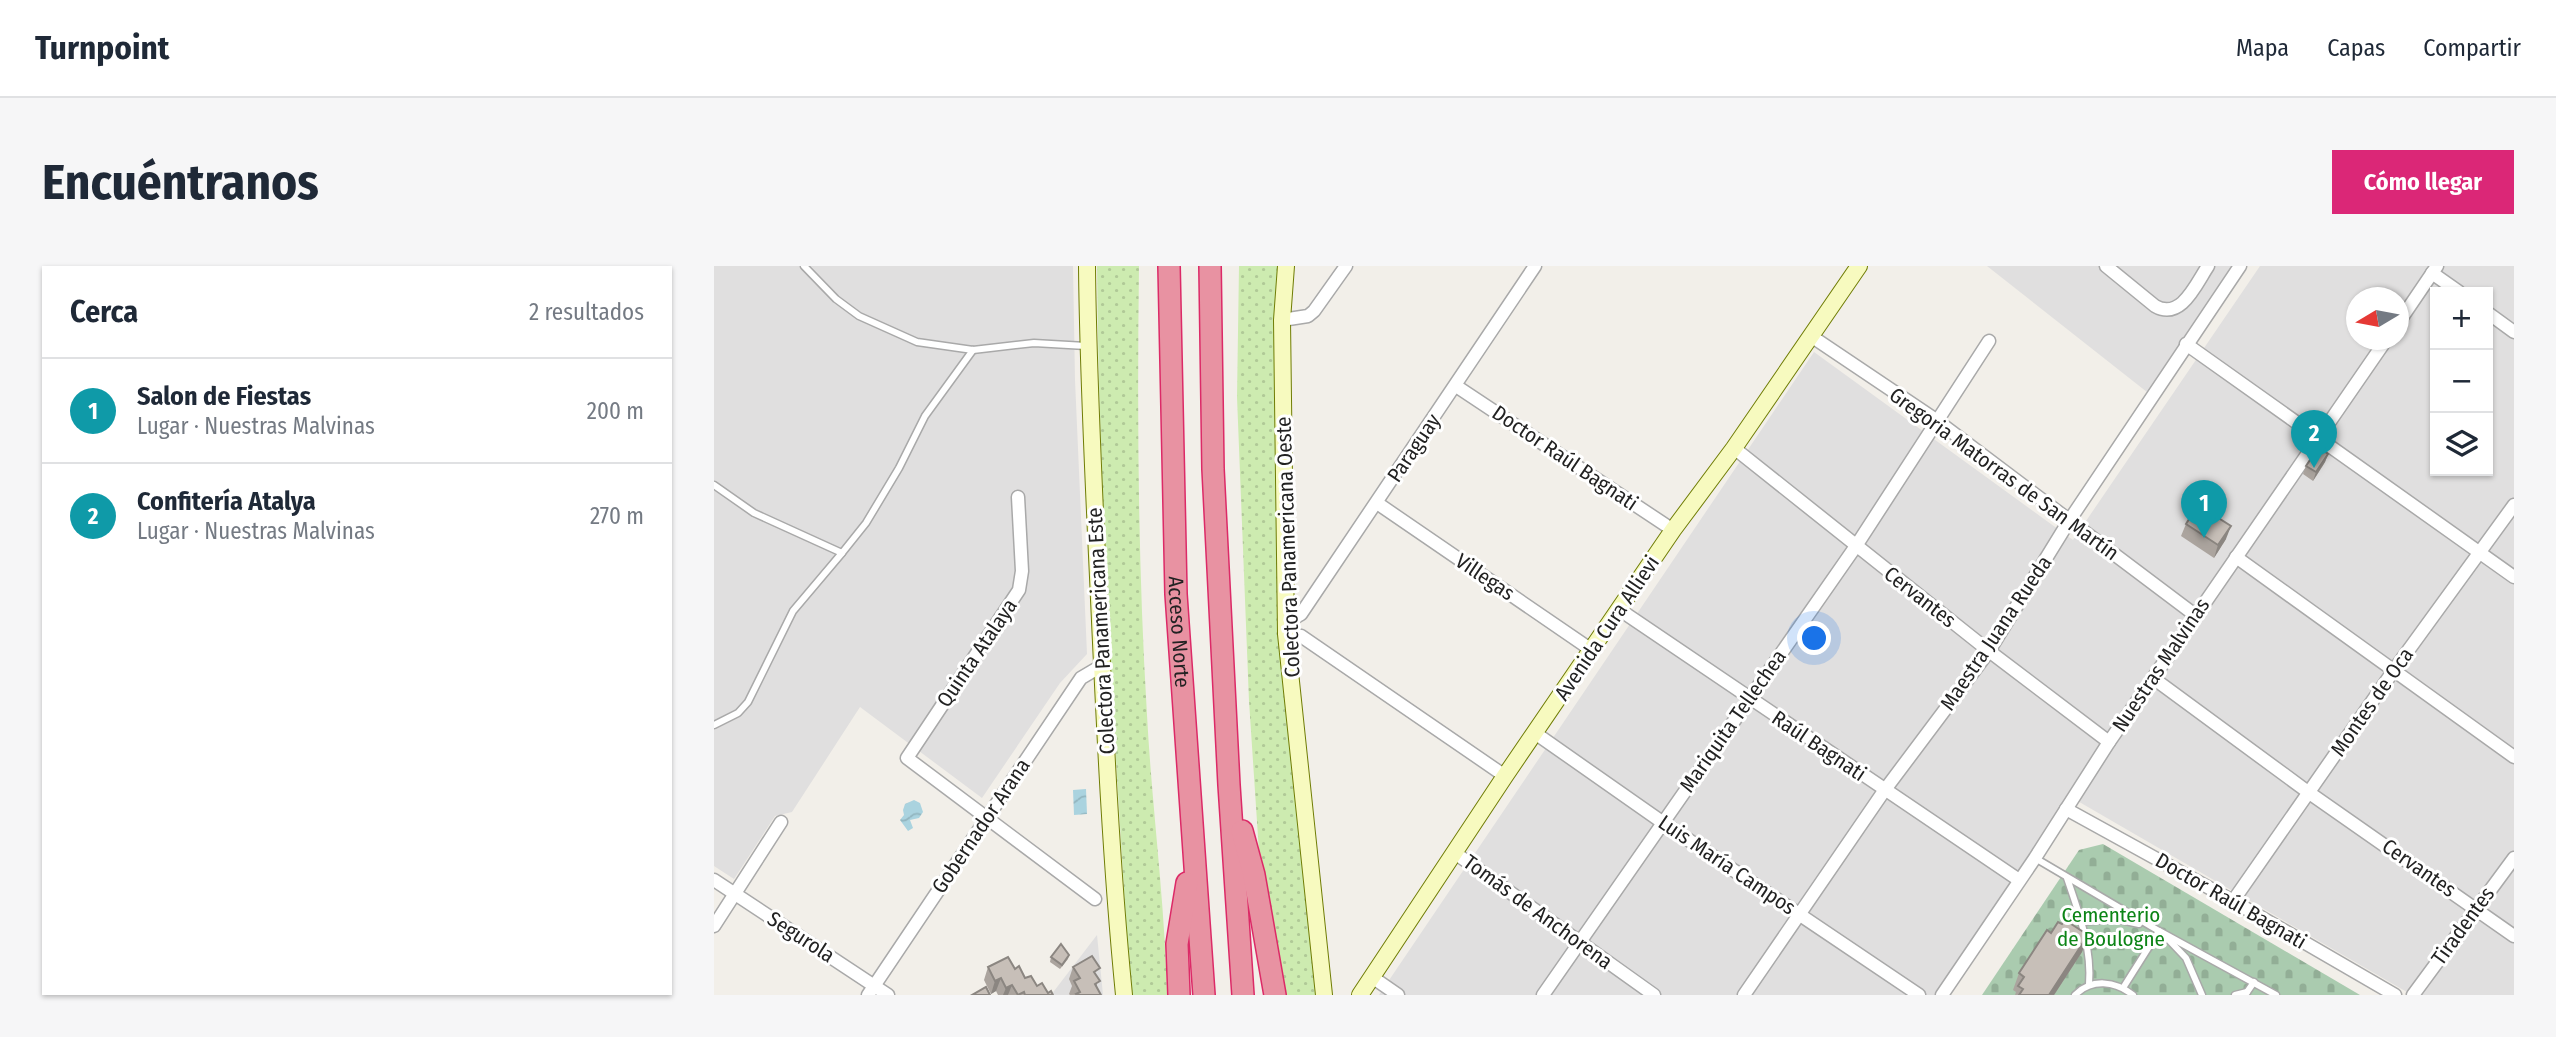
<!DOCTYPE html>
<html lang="es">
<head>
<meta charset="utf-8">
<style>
  :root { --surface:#fff; --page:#f6f6f7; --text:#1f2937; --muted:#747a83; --line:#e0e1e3; --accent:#db2777 }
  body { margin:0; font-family:"Fira Sans Condensed",sans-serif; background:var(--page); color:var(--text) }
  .controls { position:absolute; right:21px; top:21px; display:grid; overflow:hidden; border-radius:0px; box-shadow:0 2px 5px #0004 }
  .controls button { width:63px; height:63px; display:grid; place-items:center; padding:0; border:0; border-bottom:2px solid var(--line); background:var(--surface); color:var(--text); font:35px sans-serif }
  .compass { position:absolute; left:1632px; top:21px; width:63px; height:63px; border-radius:50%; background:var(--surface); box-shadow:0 2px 5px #0004; rotate:260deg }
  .you { position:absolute; left:1101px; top:373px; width:24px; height:24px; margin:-18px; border:5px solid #fff; border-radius:50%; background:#1a73e8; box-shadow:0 0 0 10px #1a73e833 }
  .badge { display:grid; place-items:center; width:46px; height:46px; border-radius:50%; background:var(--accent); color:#fff; font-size:23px; font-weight:700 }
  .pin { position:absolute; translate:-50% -58px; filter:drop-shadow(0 2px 4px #0008) }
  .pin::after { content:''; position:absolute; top:37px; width:24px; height:21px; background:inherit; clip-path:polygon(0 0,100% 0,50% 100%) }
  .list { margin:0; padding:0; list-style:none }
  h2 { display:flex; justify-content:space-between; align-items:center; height:91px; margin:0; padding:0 28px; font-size:30px }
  h2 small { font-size:23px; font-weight:400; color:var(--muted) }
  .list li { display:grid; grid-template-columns:46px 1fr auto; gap:21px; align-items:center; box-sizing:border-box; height:105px; padding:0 28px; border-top:2px solid var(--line) }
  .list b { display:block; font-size:26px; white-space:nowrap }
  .list p { margin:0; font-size:23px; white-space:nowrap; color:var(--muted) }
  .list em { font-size:23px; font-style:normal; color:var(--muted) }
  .icon { flex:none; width:38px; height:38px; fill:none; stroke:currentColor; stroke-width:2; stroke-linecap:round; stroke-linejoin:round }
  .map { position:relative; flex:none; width:1800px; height:729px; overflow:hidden; border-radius:0px }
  header { display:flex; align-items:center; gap:42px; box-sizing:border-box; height:98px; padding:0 35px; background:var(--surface); border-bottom:2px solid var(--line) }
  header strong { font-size:33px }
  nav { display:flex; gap:38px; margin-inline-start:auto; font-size:24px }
  .intro { display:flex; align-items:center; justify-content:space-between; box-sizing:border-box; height:168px; padding:0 42px }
  h1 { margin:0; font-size:49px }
  .button { padding:18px 32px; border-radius:0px; background:var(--accent); color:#fff; font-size:24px; font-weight:700 }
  main { display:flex; gap:42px; padding:0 42px }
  aside { flex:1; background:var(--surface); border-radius:0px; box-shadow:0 2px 5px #0004 }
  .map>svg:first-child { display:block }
</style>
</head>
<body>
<header>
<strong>Turnpoint</strong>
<nav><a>Mapa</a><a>Capas</a><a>Compartir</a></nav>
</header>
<div class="intro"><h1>Encuéntranos</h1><a class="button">Cómo llegar</a></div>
<main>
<aside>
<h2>Cerca<small>2 resultados</small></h2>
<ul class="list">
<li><span class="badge" style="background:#0f9aa8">1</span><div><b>Salon de Fiestas</b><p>Lugar · Nuestras Malvinas</p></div><em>200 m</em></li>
<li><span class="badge" style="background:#0f9aa8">2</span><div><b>Confitería Atalya</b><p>Lugar · Nuestras Malvinas</p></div><em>270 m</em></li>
</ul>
</aside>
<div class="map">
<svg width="1800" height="729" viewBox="0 0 1800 729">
  <defs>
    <pattern id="grass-dots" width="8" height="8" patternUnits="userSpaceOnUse" patternTransform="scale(1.75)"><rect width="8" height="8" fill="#cdebb0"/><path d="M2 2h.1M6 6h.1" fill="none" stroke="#b0c997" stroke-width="1.8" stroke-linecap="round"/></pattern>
    <pattern id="cemetery-stones" width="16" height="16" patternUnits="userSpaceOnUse" patternTransform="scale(1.75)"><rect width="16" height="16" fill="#aacbaf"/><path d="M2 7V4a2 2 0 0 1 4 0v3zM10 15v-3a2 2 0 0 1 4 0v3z" fill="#92ae96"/></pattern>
    <pattern id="water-waves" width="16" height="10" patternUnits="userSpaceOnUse" patternTransform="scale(1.75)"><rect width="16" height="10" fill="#aad3df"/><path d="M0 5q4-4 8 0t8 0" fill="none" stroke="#92b5bf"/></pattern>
  </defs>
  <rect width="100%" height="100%" fill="#f2efe9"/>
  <g fill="#e0dfdf" fill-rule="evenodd">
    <path d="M0 0H359L361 114 373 388 346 417 268 532 146 441 78 546 61 550 20 613 0 600Z"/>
    <path d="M1273 0H1526L1438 130Z"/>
    <path d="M1546 0H1800V729H1698L1355 530 1222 729H665L1100 86 1359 274ZM1721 26H1774V205H1721ZM1643 32H1685V74H1643Z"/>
    <path d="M383 669 389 729H337Z"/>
  </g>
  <g fill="url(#grass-dots)">
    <path d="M383 0H425C423 150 424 300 433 449 438 543 451 636 453 729H417L416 720C401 480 385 240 383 0Z"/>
    <path d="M525 0H567L568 368 606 729H568L548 631 535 435 523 131Z"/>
  </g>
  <path fill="url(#cemetery-stones)" d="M1389 578 1646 729H1268L1365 584Z"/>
  <g fill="url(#water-waves)">
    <path d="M372 523 373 548 360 549 359 524Z"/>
    <path d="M200 534 206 537 209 546 205 552 196 554 199 562 194 565 186 554 190 549 189 544 191 538Z"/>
  </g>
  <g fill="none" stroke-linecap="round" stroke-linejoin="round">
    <g stroke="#a9a9a9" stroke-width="9">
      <g id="lane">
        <path d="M90 0 122 33 145 50 203 76 259 84 320 77 372 80"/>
        <path d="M0 219 40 247 128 287 152 257 185 202 211 150 259 84"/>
        <path d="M0 459 24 447 34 436 79 345 128 287"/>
        <path d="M1321 592 1445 665 1562 729"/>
        <path d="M1353 612C1365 647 1378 682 1375 719"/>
        <path d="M1367 656 1402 653 1425 658"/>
        <path d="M1453 672 1472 692 1488 729"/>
        <path d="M1409 722 1445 665"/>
        <path d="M1361 729C1378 712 1401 715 1419 729"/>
        <path d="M1521 729 1533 726"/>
        <path d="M1531 729 1540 716"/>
      </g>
    </g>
    <g stroke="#a9a9a9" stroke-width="15">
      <g id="street">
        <path d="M1392 0 1441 40C1467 55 1482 18 1494 0"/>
        <path d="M1718 7 1745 26"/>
        <path d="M1774 47 1800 66"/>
        <path d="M568 54 594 50 600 45 632 0"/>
        <path d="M1685 56 1723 0"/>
        <path d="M1097 70 1222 154 1481 349"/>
        <path d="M1472 78 1800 311"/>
        <path d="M742 120 959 264"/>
        <path d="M1020 182 1275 385 1395 476"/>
        <path d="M304 231 308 305 305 324 193 492 381 633"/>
        <path d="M663 237 879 385"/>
        <path d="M1522 291 1800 491"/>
        <path d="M906 344 1305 614"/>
        <path d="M573 356 587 348 821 0"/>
        <path d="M572 368 587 370 791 510"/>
        <path d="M1439 412 1594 526 1800 670"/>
        <path d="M821 467 948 556 1205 729"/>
        <path d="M1352 543 1519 635 1681 729"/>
        <path d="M741 587 940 729"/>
        <path d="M0 614 174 729"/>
        <path d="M1519 635 1680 404 1800 239"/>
        <path d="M0 660 67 556"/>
        <path d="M658 711 684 729"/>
        <path d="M154 729 367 412 389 399"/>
        <path d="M829 729 1142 280 1275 75"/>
        <path d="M1030 729 1170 525 1275 385 1355 255 1526 0"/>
        <path d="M1228 729 1321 592 1395 476 1672 74"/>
        <path d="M1699 729 1800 592"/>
      </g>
    </g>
    <g stroke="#707d05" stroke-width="18">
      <g id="secondary">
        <path d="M373 0C374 111 380 222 385 333 391 465 397 597 410 729"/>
        <path d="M572 0 568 54 572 368 610 729"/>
        <path d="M646 729 791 510 959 264 1020 182 1145 0"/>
      </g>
    </g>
    <g stroke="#dc2a67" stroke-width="24">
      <g id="highway">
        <path id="s1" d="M455 0 462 328 490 729"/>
        <path d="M496 0 499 203 515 519 529 729"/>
        <path d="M528 565 540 609 561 729"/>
        <path d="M465 729 463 678 473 617"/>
      </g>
    </g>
    <use href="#lane" stroke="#fff" stroke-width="6"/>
    <use href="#street" stroke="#fff" stroke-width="12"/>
    <use href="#secondary" stroke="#f7fabf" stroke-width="16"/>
    <use href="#highway" stroke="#e892a2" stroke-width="21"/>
  </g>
  <g fill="#aba49e">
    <path d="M1614 188 1611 196 1599 215 1589 208 1592 200Z"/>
    <path d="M1472 258 1512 273 1500 292 1467 270Z"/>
    <path d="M1337 667 1374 669 1368 686 1340 729H1301L1302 726 1299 724 1305 707Z"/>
    <path d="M355 689 354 693 346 703 336 696 337 691Z"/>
    <path d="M274 701 301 703 311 712 334 727 339 729H284L282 725 277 728 270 714Z"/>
    <path d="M359 701 383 710V722L387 729H356L355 728 358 720 355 713Z"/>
  </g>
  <g fill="#8b8681">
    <path d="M1614 188 1611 196 1599 215 1602 206Z"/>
    <path d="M1517 260 1512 273 1500 292 1504 279Z"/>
    <path d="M1374 669 1368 686 1340 729H1335Z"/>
    <path d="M287 712 282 725 277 728 281 715Z"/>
    <path d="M298 719 294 729H289L292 722Z"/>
  </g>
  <g fill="#c7bfb8" stroke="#8b8681" stroke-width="2">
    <path d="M1602 185H1610L1614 188 1602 206 1592 200Z"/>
    <path d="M1484 239 1517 260 1504 279 1472 258Z"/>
    <path d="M1351 654 1374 669 1335 729H1305L1309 723 1304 720 1310 711 1305 707 1333 664 1337 667 1344 656 1348 658Z"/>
    <path d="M347 678 355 689 348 699 337 691Z"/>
    <path d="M378 690 386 702 380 706 386 715 381 718 387 729H363L362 728 366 726 360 715 366 712 359 701Z"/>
    <path d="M294 691 301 703 305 700 311 712 317 710 323 720 328 717 334 727 337 725 339 729H311L310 726 304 729 298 719 292 722 287 712 281 715 274 701Z"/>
    <path d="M272 721 276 729H258Z"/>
  </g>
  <g text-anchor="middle" stroke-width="6" stroke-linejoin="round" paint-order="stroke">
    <g font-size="21" fill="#222" stroke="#fff">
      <text transform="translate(700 182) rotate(-56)" y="7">Paraguay</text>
      <text transform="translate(851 192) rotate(34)" y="7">Doctor Raúl Bagnati</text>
      <text transform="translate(1290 208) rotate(36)" y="7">Gregoria Matorras de San Martín</text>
      <text transform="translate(574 281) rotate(-92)" y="7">Colectora Panamericana Oeste</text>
      <text transform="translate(771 311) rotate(34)" y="7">Villegas</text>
      <text transform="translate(1206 331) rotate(38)" y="7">Cervantes</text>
      <text transform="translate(893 362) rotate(-56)" y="7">Avenida Cura Allievi</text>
      <text transform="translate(387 365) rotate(-93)" y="7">Colectora Panamericana Este</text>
      <text dy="7" stroke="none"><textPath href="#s1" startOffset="366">Acceso Norte</textPath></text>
      <text transform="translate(1282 367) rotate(-56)" y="7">Maestra Juana Rueda</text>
      <text transform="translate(263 387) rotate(-56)" y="7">Quinta Atalaya</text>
      <text transform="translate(1447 399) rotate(-56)" y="7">Nuestras Malvinas</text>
      <text transform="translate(1658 436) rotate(-55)" y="7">Montes de Oca</text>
      <text transform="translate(1019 455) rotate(-55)" y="7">Mariquita Tellechea</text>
      <text transform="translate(1105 480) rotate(34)" y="7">Raúl Bagnati</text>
      <text transform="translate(267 560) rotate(-56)" y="7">Gobernador Arana</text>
      <text transform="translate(1013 599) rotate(34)" y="7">Luis María Campos</text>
      <text transform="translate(1705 602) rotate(35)" y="7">Cervantes</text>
      <text transform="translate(1517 635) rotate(30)" y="7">Doctor Raúl Bagnati</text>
      <text transform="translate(824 646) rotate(36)" y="7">Tomás de Anchorena</text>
      <text transform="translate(1749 660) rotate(-54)" y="7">Tiradentes</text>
      <text transform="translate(87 671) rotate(33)" y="7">Segurola</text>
    </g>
    <g font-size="21" fill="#0c8416" stroke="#fff">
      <text x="1397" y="656">Cementerio<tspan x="1397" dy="24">de Boulogne</tspan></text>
    </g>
  </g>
</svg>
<div class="controls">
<button>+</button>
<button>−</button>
<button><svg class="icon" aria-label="layers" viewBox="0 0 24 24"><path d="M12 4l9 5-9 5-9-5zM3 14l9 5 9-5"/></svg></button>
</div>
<svg class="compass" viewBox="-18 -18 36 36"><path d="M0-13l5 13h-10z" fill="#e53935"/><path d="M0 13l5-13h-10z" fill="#747a83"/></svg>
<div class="you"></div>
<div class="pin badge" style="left:1490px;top:272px;background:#0f9aa8">1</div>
<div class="pin badge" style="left:1600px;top:202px;background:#0f9aa8">2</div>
</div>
</main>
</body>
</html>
